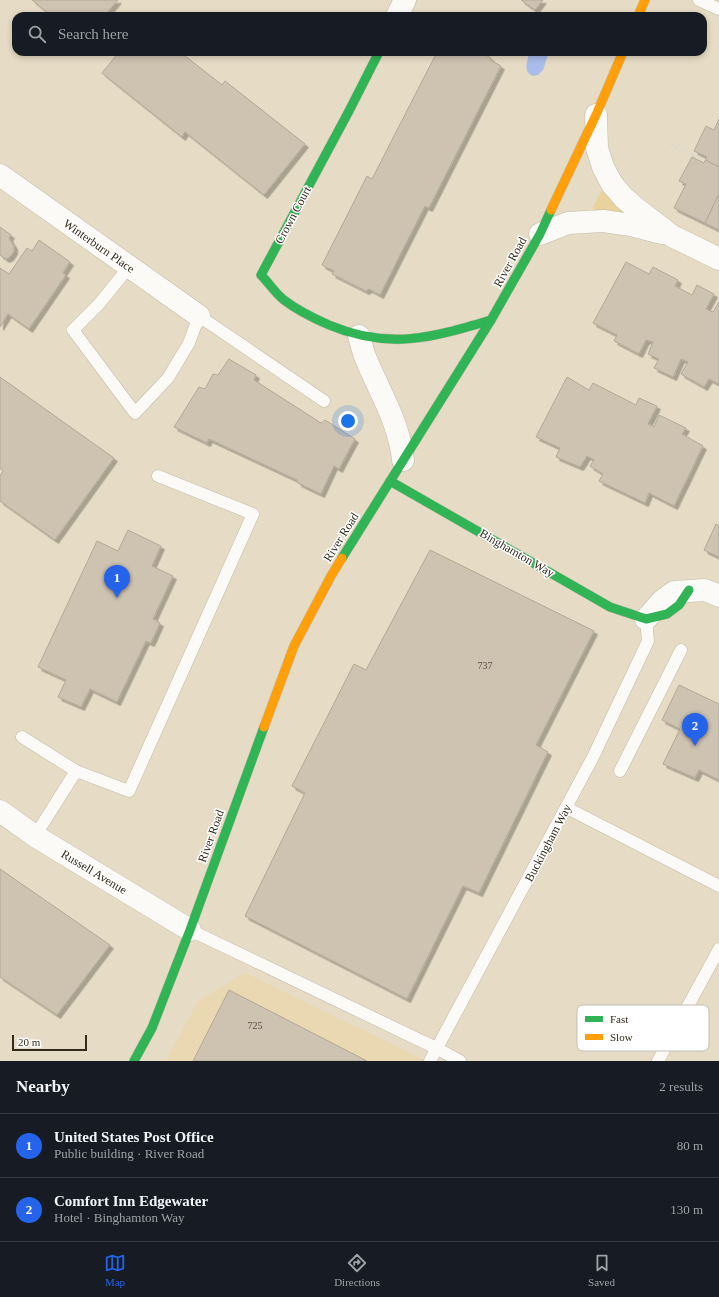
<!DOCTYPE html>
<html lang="en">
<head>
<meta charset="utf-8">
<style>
  :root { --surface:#171b24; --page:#20242c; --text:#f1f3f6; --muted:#9ea1a6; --line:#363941; --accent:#2563eb }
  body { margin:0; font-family:"Times New Roman",serif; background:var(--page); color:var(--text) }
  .scale { position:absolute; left:12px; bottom:10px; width:75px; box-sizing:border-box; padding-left:4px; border:2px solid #332b1b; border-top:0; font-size:11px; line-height:14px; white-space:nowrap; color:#332b1b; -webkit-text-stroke:3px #fff; paint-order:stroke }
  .you { position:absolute; left:348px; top:421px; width:14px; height:14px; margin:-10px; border:3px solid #fff; border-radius:50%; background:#1a73e8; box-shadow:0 0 0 6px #1a73e833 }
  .badge { display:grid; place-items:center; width:26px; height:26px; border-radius:50%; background:var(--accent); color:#fff; font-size:13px; font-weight:700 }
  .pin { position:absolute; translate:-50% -33px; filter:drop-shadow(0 1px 2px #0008) }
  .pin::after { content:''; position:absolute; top:21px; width:14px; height:12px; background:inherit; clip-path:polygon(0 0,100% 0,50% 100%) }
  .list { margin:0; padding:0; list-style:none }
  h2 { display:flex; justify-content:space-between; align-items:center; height:52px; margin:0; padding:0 16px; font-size:17px }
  h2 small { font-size:13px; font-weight:400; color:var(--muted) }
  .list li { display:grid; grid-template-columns:26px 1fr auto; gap:12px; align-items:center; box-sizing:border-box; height:64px; padding:0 16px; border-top:1px solid var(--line) }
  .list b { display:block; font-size:15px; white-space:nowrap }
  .list p { margin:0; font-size:13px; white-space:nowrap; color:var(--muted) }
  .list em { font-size:13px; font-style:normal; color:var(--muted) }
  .icon { flex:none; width:22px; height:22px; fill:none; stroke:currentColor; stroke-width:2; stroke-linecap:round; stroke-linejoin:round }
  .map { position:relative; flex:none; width:719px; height:1061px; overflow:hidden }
  .search { position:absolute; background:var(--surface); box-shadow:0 2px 6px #0003; left:12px; right:12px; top:12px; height:44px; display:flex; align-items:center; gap:10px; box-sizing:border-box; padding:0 14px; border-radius:12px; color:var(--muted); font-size:15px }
  .sheet { height:180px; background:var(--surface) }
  nav { display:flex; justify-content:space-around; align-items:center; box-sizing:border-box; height:56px; border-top:1px solid var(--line); background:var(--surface); font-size:11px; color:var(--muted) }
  nav a { display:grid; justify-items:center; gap:2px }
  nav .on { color:var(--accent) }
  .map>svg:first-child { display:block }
</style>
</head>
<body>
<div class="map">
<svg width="719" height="1061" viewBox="0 0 719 1061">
  <defs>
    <filter id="shadow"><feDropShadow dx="3.5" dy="3.5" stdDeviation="0" flood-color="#0004"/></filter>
  </defs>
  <rect width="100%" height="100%" fill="#e6dbc4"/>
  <path fill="#e9d8b2" d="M245 973 427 1061H166L198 1001Z"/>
  <path fill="#ead29c" d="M603 191 605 193 634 218 617 212 594 210 593 207 601 192Z"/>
  <path fill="#aabcea" d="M529 52H549L543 70 538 75 533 76C522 71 528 62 529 52Z"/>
  <g fill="#cec2b1" stroke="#b3a897" filter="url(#shadow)">
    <path d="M32 0H118L104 16H52Z"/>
    <path d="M521 0H543L535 10Z"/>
    <path d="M119 52H180L222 85 225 81 305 144 264 195 185 132 182 137 102 73Z"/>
    <path d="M437 52H480L491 58 490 60 501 66 429 208 425 206 380 295 369 289 366 291 332 274 334 271 322 265 367 176 372 179Z"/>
    <path d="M719 119V167L705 160 707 157 694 151 706 126 714 130Z"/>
    <path d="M692 157 704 163 705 160 719 167V194L705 223 674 208 686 184 679 181Z"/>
    <path d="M719 194V230L705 223Z"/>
    <path d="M0 227 11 235 9 238 14 246V251L10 257 6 259 0 255Z"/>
    <path d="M39 240 70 262 63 273 66 275 29 329 8 314 0 327V268L9 274 27 248 32 251Z"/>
    <path d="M626 262 649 274 653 267 678 280 675 286 692 295 697 285 714 294 706 309 713 312 719 302V384L709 379 704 387 681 374 688 362 681 359 673 377 654 368 659 359 648 354 653 342 646 340 639 354 614 341 617 335 593 323Z"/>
    <path d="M229 359 256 375 254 380 321 423 325 420 355 439 339 469 334 466 321 494 298 483 297 480 209 439 207 443 174 427 199 387 205 389 213 374 218 375Z"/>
    <path d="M0 377 114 458 55 540 0 501V476L3 471 0 468Z"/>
    <path d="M567 377 589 390 593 383 636 405 639 398 657 406 648 424 654 427 659 415 686 428 682 434 703 446 674 506 649 493 645 503 599 481 603 474 590 466 594 460 587 456 580 467 556 457 560 448 536 437Z"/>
    <path d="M716 524 719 526V557L704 550Z"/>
    <path d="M128 530 161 546 152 566 173 576 153 619 160 623 151 643 146 641 117 702 90 689 81 707 58 697 66 680 38 667 97 541 118 551Z"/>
    <path d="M430 550 594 631 536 745 548 752 479 893 463 886 407 999 245 916 305 793 292 786 354 664 366 670Z"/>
    <path d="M679 685 719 704V780L699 770 695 778 663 764 680 729 662 720Z"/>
    <path d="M0 869 110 945 57 1015 0 977Z"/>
    <path d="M229 990 367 1061H193Z"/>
  </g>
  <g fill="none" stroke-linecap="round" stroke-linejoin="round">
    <g stroke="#c3baa8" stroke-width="13">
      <g id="lane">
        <path d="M699 0 719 9"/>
        <path d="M129 267 99 304 73 330 135 413 168 378 189 343 199 316 324 401"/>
        <path d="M22 737 76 771"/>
        <path d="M620 771 681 650"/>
        <path d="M567 808 719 886"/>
        <path d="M35 836 76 771 129 791 253 514 158 476"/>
        <path d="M190 930 436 1048 460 1061"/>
        <path d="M430 1061 593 757 648 641 646 619"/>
        <path d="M658 1061 719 949"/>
      </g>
    </g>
    <g stroke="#c3baa8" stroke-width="23">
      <g id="street">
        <path d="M397 16 405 0"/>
        <path d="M596 115 597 148 603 167 612 184 624 198 637 209 672 236 719 259"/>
        <path d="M0 175 199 316"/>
        <path d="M540 234 568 223 603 221 631 225 662 233"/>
        <path d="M359 336C361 343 363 352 366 359 380 393 399 422 403 460"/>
        <path d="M646 619 662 601 674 592 705 590 719 596"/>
        <path d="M0 811 35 836 190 930"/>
      </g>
    </g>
    <g stroke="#c3baa8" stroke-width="10">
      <g id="fast">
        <path d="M379 52 349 111 261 275C269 283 275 293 284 300 297 310 313 318 329 325 389 350 431 338 491 320"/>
        <path d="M390 481 610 607 646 619 667 614 679 605 689 590"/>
        <path d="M342 558 491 320 540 234 551 210"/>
        <path d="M134 1061 152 1028 190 930 264 727"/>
      </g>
    </g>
    <g stroke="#c3baa8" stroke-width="10">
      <g id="slow">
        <path d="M638 16 645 0"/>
        <path d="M551 210 596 115 623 52"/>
        <path d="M264 727 294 646 331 576 342 558"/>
      </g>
    </g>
    <g stroke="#dcd8d2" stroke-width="2.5" stroke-dasharray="3 3" stroke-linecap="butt">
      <path d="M718 47H719"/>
      <path d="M670 144 705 160"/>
    </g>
    <use href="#lane" stroke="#fbfaf6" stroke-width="12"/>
    <use href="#street" stroke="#fbfaf6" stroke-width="22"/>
    <use href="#fast" stroke="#30b455" stroke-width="9"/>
    <use href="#slow" stroke="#ff9f0a" stroke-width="9"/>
  </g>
  <g text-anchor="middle" stroke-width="3" stroke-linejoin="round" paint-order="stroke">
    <g font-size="10" fill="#5c5343">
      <text x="485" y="669">737</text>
      <text x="255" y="1029">725</text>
    </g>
    <g font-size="12" fill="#332b1b" stroke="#fff">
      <text transform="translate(293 215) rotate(-62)" y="4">Crown Court</text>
      <text transform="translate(99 246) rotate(35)" y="4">Winterburn Place</text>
      <text transform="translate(510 262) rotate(-61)" y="4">River Road</text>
      <text transform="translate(341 537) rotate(-58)" y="4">River Road</text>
      <text transform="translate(517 553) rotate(30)" y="4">Binghamton Way</text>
      <text transform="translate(211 836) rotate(-70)" y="4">River Road</text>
      <text transform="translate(548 843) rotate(-62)" y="4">Buckingham Way</text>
      <text transform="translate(94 872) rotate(31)" y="4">Russell Avenue</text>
    </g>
  </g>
  <rect x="577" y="1005" width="132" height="46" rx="6" fill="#fff" stroke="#c2bfbb" stroke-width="1"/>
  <rect x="585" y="1016" width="18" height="6" fill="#30b455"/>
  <rect x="585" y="1034" width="18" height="6" fill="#ff9f0a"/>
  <g font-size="11" fill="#332b1b">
    <text x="610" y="1023">Fast</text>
    <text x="610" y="1041">Slow</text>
  </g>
</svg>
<div class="scale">20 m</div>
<div class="you"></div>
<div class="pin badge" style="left:117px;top:598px">1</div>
<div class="pin badge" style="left:695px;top:746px">2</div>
<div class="search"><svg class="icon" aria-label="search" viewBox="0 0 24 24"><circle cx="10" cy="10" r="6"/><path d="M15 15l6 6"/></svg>Search here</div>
</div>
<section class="sheet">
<h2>Nearby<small>2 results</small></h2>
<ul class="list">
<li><span class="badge">1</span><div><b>United States Post Office</b><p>Public building · River Road</p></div><em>80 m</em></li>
<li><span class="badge">2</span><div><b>Comfort Inn Edgewater</b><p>Hotel · Binghamton Way</p></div><em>130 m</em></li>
</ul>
</section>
<nav>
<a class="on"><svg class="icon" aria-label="map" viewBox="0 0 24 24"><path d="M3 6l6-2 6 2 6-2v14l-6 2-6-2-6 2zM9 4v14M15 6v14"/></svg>Map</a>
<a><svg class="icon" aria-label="directions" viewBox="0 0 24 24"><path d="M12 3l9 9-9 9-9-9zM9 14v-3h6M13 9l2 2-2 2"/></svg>Directions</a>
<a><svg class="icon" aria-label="saved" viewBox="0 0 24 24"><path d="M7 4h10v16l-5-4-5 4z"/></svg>Saved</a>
</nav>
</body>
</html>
